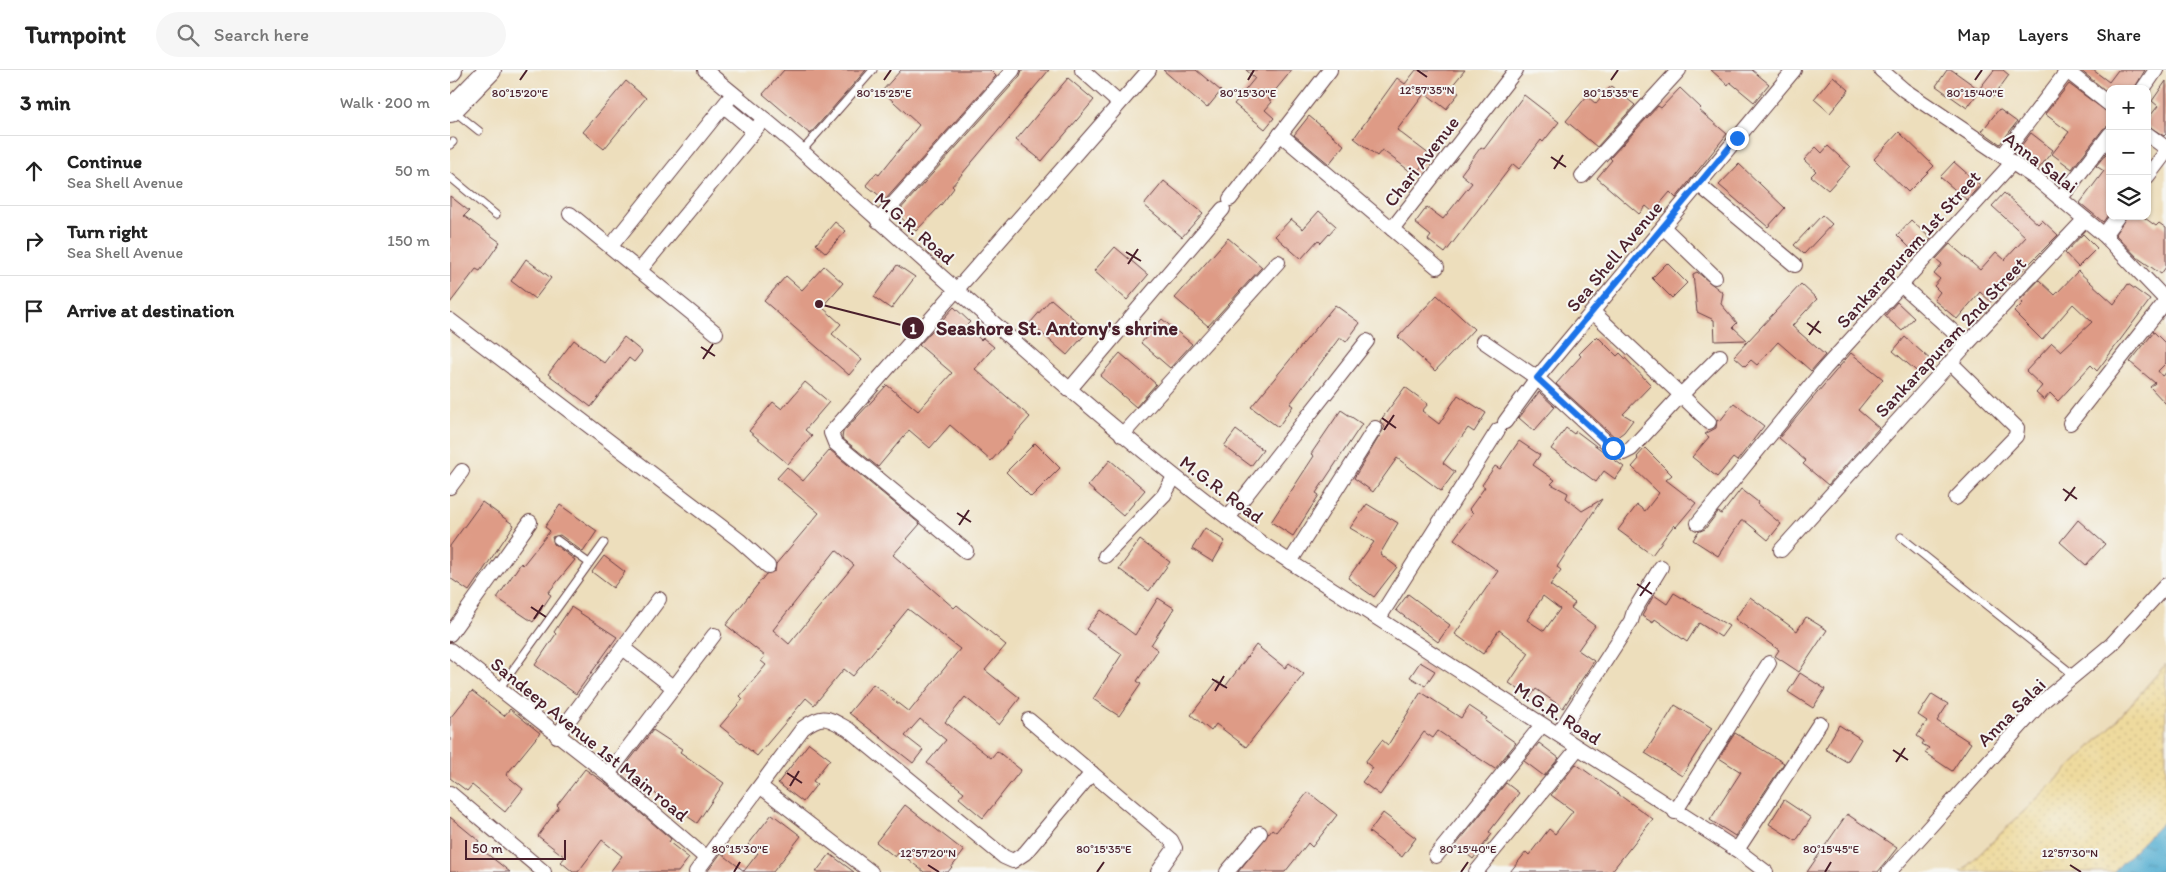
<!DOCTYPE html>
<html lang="en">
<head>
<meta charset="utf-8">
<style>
  :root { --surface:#fff; --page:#f6f6f6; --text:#222; --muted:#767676; --line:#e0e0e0 }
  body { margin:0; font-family:Itim,sans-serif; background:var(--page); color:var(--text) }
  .controls { position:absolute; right:15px; top:15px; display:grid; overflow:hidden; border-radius:10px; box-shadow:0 1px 4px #0004 }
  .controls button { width:45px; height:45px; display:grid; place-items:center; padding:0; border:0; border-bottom:1px solid var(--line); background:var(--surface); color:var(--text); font:25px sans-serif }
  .scale { position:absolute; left:15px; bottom:12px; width:101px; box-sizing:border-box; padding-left:5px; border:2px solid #4a1f2b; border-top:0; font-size:14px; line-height:18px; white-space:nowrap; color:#4a1f2b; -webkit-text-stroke:4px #f6f6f2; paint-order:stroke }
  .stop { position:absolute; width:15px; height:15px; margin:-11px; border:4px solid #1a73e8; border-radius:50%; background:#fff }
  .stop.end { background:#1a73e8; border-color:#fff; box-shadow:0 1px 5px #0008 }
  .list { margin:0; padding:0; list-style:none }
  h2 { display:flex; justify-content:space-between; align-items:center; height:65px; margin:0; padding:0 20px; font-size:21px }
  h2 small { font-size:16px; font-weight:400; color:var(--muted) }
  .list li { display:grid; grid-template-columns:32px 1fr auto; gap:15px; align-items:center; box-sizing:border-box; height:70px; padding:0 20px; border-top:1px solid var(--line) }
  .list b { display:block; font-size:19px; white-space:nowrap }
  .list p { margin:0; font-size:16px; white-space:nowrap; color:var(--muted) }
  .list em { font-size:16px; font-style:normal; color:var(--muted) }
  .icon { flex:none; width:28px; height:28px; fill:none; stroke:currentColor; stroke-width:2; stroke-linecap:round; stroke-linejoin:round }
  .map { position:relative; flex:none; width:1716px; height:802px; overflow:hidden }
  header { display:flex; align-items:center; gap:30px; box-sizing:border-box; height:70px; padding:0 25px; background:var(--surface); border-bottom:1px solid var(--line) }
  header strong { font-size:24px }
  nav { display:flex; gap:28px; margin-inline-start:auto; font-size:18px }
  .search { width:350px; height:45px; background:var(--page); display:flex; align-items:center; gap:12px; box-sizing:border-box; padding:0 18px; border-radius:28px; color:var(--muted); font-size:19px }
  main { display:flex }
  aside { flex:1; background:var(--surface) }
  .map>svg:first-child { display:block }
</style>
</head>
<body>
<header>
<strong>Turnpoint</strong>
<div class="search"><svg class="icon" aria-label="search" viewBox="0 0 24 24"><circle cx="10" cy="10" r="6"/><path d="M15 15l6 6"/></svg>Search here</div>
<nav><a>Map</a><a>Layers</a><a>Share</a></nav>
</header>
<main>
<aside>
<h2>3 min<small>Walk · 200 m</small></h2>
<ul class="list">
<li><svg class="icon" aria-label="ahead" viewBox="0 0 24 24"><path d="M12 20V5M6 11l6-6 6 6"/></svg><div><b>Continue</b><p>Sea Shell Avenue</p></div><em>50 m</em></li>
<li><svg class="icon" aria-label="right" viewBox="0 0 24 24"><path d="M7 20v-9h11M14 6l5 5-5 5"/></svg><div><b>Turn right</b><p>Sea Shell Avenue</p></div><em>150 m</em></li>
<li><svg class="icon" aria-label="arrive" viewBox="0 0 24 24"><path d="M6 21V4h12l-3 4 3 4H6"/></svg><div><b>Arrive at destination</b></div></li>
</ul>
</aside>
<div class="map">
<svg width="1716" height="802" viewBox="0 0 1716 802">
  <defs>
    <pattern id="sand-dots" width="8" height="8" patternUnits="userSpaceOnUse" patternTransform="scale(1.25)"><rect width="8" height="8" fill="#eeda9e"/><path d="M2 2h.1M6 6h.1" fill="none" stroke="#cebb88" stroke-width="1.8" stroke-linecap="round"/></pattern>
    <pattern id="water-ripples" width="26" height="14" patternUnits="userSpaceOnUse" patternTransform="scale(1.25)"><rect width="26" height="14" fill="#55afd2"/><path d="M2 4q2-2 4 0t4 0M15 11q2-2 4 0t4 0" fill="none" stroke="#488eab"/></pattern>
  </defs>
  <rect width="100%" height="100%" fill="#f6f6f2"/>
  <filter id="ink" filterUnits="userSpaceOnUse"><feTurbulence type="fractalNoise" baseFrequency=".02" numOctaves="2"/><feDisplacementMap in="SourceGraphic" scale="10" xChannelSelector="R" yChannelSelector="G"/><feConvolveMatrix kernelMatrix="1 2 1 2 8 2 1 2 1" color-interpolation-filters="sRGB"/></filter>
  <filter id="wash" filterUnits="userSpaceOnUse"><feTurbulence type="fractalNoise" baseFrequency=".0096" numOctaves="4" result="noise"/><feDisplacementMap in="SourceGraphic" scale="20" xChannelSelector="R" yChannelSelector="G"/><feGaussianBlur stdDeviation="1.12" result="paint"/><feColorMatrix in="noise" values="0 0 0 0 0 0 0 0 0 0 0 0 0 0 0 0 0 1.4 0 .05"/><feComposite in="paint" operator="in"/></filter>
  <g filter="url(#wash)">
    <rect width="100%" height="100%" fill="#eddebc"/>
    <path fill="url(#sand-dots)" stroke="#9c7c64" d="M1716 594V749L1663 802H1511L1659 659Z"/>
    <path fill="url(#water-ripples)" stroke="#50677e" d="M1716 749V802H1663Z"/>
    <g id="blocks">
      <g fill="#de9b86" fill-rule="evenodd">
        <path d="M334 0H416L360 64 313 24Z"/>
        <path d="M451 0H540L546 6 435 130 416 115 426 103 429 105 469 55 432 21Z"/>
        <path d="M572 0H599L502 116 504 118 491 135 466 161 447 144 448 142 570 6Z"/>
        <path d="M713 0H746L771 21 757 38Z"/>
        <path d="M796 0H842L818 29 822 32 815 40 824 48 815 59 784 34 805 8Z"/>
        <path d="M966 0H1015L1001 17 1009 23 996 39 975 23 947 60 980 85 965 105 932 80 927 86 904 68 947 8 955 14Z"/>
        <path d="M1261 0H1302L1319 14 1304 32 1280 12 1278 15Z"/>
        <path d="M1497 0H1502L1530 20 1517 38 1486 16Z"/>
        <path d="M1544 0H1553L1559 5 1543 27 1530 18Z"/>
        <path d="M1630 0H1643L1659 12 1668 0H1695L1684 19H1660V24Z"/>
        <path d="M1383 6 1399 20 1380 43 1364 29Z"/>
        <path d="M618 8 644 30 592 91 566 70Z"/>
        <path d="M176 11 196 28 154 79 133 62Z"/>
        <path d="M1716 11V64L1714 66 1697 55V50L1708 36 1702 31Z"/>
        <path d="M1619 14 1660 44V55L1653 59 1622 99 1602 84 1619 62 1595 44Z"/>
        <path d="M1161 16 1185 35 1147 77 1116 51 1137 26 1146 34Z"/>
        <path d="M1230 18 1251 38 1249 40 1277 64 1226 128 1220 122 1203 142 1196 136 1189 144 1147 108 1162 90 1160 88 1208 36 1211 38Z"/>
        <path d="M1074 25 1109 52 1093 72 1091 70 1069 99 1063 94 995 183 978 170 981 166 965 153 977 137 993 149 1022 113 1011 104 1031 77 1034 79Z"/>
        <path d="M1549 39 1567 52 1550 74 1532 61Z"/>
        <path d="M859 46 894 75 879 94 844 65Z"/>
        <path d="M1449 62 1484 96 1458 122 1424 89Z"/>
        <path d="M1581 63 1603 80 1588 100 1565 84Z"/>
        <path d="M1378 76 1400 96 1378 120 1361 106 1366 101 1354 90 1366 77 1372 83Z"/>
        <path d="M1660 79V142L1653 152 1630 133 1654 101 1646 96Z"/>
        <path d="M1504 92 1530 115 1517 130 1490 107Z"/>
        <path d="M1289 94 1335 138 1318 157 1269 115Z"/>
        <path d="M714 111 753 143 732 167 694 135Z"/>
        <path d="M1554 123 1588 154 1592 150 1608 165 1541 232 1530 222 1507 249 1484 230 1490 222 1484 216 1490 209 1484 204 1492 194 1486 189 1500 174 1530 200 1546 182 1555 190 1576 167 1542 136Z"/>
        <path d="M0 126 19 141 14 146 50 172 30 201 26 199 0 233Z"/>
        <path d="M869 141 886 156 871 173 868 170 851 189 825 166 841 149 853 159Z"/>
        <path d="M1372 145 1382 154 1354 184 1344 175Z"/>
        <path d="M1677 146H1692L1706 156 1709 153 1716 158V197L1711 204 1688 188 1665 164Z"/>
        <path d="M1461 150 1481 169 1467 185 1447 165Z"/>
        <path d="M385 152 396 161 376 183 366 174Z"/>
        <path d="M1633 164 1647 178 1628 197 1615 183Z"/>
        <path d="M778 168 812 197 758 256 725 228Z"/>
        <path d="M665 177 698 205 677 230 644 201Z"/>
        <path d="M76 189 101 208 85 229 61 211Z"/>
        <path d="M1217 193 1237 213 1222 228 1202 208Z"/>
        <path d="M447 195 465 207 441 239 424 227Z"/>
        <path d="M374 196 393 213 372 237 391 254 382 264 412 290 399 305 314 231 336 206 352 220Z"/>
        <path d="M1628 201 1664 234 1678 214 1700 230 1647 301 1641 295 1608 331 1600 323 1594 330 1586 323 1592 316 1576 301 1602 273 1611 281 1642 252 1623 234 1592 270 1564 242 1573 233 1570 230 1589 210 1605 225Z"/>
        <path d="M1247 202 1273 223 1271 234 1287 253 1283 257 1297 270 1265 271 1264 250 1247 242 1243 204Z"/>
        <path d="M1351 214 1367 229 1342 256 1375 285 1361 301 1328 272 1307 295 1301 290 1295 296 1284 286Z"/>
        <path d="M987 225 1024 259 985 301 948 267Z"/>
        <path d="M601 229 638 261 617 285 580 253Z"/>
        <path d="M1447 232 1464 248 1452 261 1435 246Z"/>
        <path d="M885 235 910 253 896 272 890 267 840 334 843 336 828 357 801 337Z"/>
        <path d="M504 237 520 252 516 256 531 270 533 268 544 277 525 299 580 347 541 391 500 355 480 378 459 360 428 397 392 368 393 362 437 315 468 341 502 303 469 275Z"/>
        <path d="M712 249 742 274 720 298 691 273Z"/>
        <path d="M1704 262 1716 274V293L1708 301 1712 306 1716 303V334L1700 317 1705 313 1680 292Z"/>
        <path d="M1147 266 1167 286 1170 283 1201 315 1173 344 1183 350 1174 362 1166 368 1106 314 1131 286 1129 284Z"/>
        <path d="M174 267 192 282 184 292 179 288 141 337 98 304 124 270 154 293Z"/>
        <path d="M1455 267 1483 292 1471 305 1443 281Z"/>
        <path d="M670 283 706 314 686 337 650 306Z"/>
        <path d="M1401 283 1433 309 1408 340 1429 358 1378 415 1353 394 1356 391 1329 368Z"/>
        <path d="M355 312 379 332 355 360 362 366 338 394 299 361 323 332 332 339Z"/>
        <path d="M955 317 978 334 972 341 989 354 1008 325 1036 343 1024 362 1018 358 993 393 1005 402 991 421 947 388 923 422 904 408 935 357 930 351Z"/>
        <path d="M1089 322 1105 337 1084 361 1069 348Z"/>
        <path d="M1284 333 1314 356 1287 391 1283 388 1267 407 1242 387 1259 367 1255 364 1266 358 1267 349 1270 351Z"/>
        <path d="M891 340 912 354 866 423 869 425 843 466 821 452 864 386 861 384Z"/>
        <path d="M1116 358 1124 364 1126 361 1174 397 1165 409 1154 401 1146 412 1101 379Z"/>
        <path d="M786 360 813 380 801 396 774 376Z"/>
        <path d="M1069 371 1090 385 1083 395 1105 410 1101 414 1118 423 1116 428 1132 441 1152 429 1107 497 1111 500 1100 515 1125 533 1121 538 1145 556 1128 580 1144 591 1113 638 1086 619 1080 627 1059 613 1079 583 1049 560 1033 584 1005 564 1048 501 1004 469 1023 443 1019 439 1035 417 1032 415 1045 396 1050 399ZM1093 526 1110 539 1094 561 1077 550Z"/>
        <path d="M585 373 610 398 581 427 556 402Z"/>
        <path d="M1195 378 1222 405 1216 410 1246 433 1226 457 1224 455 1202 485 1168 460 1187 435 1195 441 1209 423 1182 397 1189 389 1187 387Z"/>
        <path d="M380 380 470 454 443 485 504 538 507 535 556 575 535 600 570 628 549 655 515 627 495 652 541 688 547 681 571 700 533 748 509 728 514 722 477 693 496 670 470 649 455 666 473 680 463 693 399 643 423 614 459 642 510 579 458 539 403 606 394 599 364 635 356 628 307 686 270 656 293 629 290 626 316 595 311 591 315 586 276 555 316 504 325 501 326 494 369 443 327 408 337 397 353 411ZM386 480 404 495 339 574 323 560Z"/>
        <path d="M660 390 695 420 673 446 638 416Z"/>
        <path d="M1291 419 1308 432 1307 434 1331 454 1318 470 1295 451H1291L1268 486 1243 470 1248 462 1255 459 1268 442 1272 444Z"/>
        <path d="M32 432 64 455 19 521 0 508V476Z"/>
        <path d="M917 434 948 453 930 484 947 497 924 527 898 508 924 472 900 458Z"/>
        <path d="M110 435 147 461 133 482 110 465 102 467 104 474 125 490 98 523 101 525 83 552 47 528 71 493 73 495 100 461 95 457Z"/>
        <path d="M1628 450 1655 474 1636 495 1610 472Z"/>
        <path d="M755 458 775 471 763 492 742 479Z"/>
        <path d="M690 470 720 492 699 521 669 499Z"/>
        <path d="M154 486 175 502 163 518 142 502Z"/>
        <path d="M1224 523 1279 556 1271 567 1249 553 1237 572 1205 549 1203 553 1192 546 1204 525 1217 534Z"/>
        <path d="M958 524 1000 555 988 572 946 540Z"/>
        <path d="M1300 527 1347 561 1356 547 1377 560 1349 602 1325 586 1329 580 1285 549Z"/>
        <path d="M708 528 724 538 701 575 708 580 687 611 691 614 669 646 643 629 672 584 636 559 651 540 685 565Z"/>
        <path d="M121 537 167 567 126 624 85 595 106 564 104 562Z"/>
        <path d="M806 575 835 598 839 593 854 604 796 677 766 654 761 661 741 645 767 611 775 617Z"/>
        <path d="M970 592 985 601 975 616 960 607Z"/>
        <path d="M1350 603 1375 619 1363 638 1338 622Z"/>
        <path d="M22 621 54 646 60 639 90 663 56 705 73 719 55 742 22 715 17 721 0 708V648Z"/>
        <path d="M971 622 1011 648 1019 636 1037 648 1035 651 1066 673 1045 699 988 661 983 668 974 662 930 725 912 712 923 698 915 692 932 670 938 675Z"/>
        <path d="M1482 624 1498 634 1487 651 1521 673 1502 701 1475 683 1479 678 1472 674 1474 671 1467 666 1477 651 1468 645Z"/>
        <path d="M1225 635 1262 658 1232 706 1195 683Z"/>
        <path d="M1389 655 1411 669 1397 692 1375 679Z"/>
        <path d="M203 660 232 679 230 682 274 713 247 753 203 722 199 728 170 703Z"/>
        <path d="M1285 663 1334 693 1285 766 1260 750 1291 702 1269 688Z"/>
        <path d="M359 673 380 689 363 711 367 714 353 732 328 713Z"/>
        <path d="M1089 673 1109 688 1094 706 1074 691Z"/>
        <path d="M1126 694 1203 749 1161 802H1060L1076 782 1079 785 1099 759 1105 764 1123 741 1101 725Z"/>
        <path d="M135 699 159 716 221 769 219 772 239 788 228 802H160L172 786 152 770 128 802H123L111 792 115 787 88 766 109 737 107 735Z"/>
        <path d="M1056 713 1069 723 1039 762 1042 764 1023 789 1006 775Z"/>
        <path d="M858 722 887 745 862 777 858 773 835 802H788L822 759 826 762Z"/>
        <path d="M1334 730 1361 748 1346 771 1319 754Z"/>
        <path d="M455 735 514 781 498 802H474L449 782 445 787 426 772Z"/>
        <path d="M933 743 966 768 952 787 919 762Z"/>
        <path d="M322 744 351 766 323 802H257L271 783 294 801 308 783 298 775Z"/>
        <path d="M1397 744 1447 778 1428 802H1357Z"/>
        <path d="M0 747 29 771 26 775 60 802H0Z"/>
        <path d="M380 784 404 802H366Z"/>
      </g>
    </g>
  </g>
  <g filter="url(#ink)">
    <use href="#blocks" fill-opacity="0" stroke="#623c41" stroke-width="1"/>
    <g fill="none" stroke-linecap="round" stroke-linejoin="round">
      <g stroke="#623c41" stroke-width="9">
        <g id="lane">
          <path d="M4 41 29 61"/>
          <path d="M0 75 3 72"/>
          <path d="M352 81 423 0"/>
          <path d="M0 107 46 145"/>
          <path d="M1451 467 1625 606"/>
          <path d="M107 470 139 493"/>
          <path d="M49 619 154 473"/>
        </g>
      </g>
      <g stroke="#623c41" stroke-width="16">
        <g id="street">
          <path d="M255 0C288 28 322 54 354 83 504 217 651 355 814 475L1287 780 1316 802"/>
          <path d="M632 0 669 33"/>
          <path d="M1431 0 1454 20 1588 110 1654 165 1716 230"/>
          <path d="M1617 1 1660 35"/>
          <path d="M1693 19 1706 0"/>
          <path d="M274 36 304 61"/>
          <path d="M830 64 987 197"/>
          <path d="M1697 64 1716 78"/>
          <path d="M1553 85 1618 0"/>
          <path d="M1132 106 1229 0"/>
          <path d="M1697 107 1716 82"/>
          <path d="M1248 114 1345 195"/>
          <path d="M780 129 880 0"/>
          <path d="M1610 129 1660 64"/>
          <path d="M120 144 266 263"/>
          <path d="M428 151 563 0"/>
          <path d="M1213 157 1265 207"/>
          <path d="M942 159 1066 0"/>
          <path d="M1654 165 1668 146"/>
          <path d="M161 176 283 24"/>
          <path d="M190 200 314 49"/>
          <path d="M1452 216 1517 274"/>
          <path d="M1143 242 1231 325 1181 379 1173 383 1163 378 1087 308 1344 0"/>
          <path d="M0 250 289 470 318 496"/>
          <path d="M1033 271 1087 308 1055 352"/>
          <path d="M1501 293 1567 358 1566 366 1506 428"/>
          <path d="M619 320 773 139"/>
          <path d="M1259 352 1231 325 1270 286"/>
          <path d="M1620 353 1716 231"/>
          <path d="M672 365 828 192"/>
          <path d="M0 417 12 401"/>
          <path d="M778 448 917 271"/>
          <path d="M1248 453 1375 298 1563 92"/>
          <path d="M1331 480 1517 274 1635 149"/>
          <path d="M516 481 385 373 381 363 699 0"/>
          <path d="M655 486 714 425 724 407"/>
          <path d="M840 492 925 358"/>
          <path d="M929 548 1048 360"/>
          <path d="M0 564 80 452"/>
          <path d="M173 578 224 618"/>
          <path d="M0 580 158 704 256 788"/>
          <path d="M579 650 721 770 725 778 708 802"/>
          <path d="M1108 664 1181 551 1184 541 1211 497"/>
          <path d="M107 666 209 529"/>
          <path d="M158 704 264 565"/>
          <path d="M311 717 421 802"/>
          <path d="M0 723 94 802"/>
          <path d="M1225 742 1319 593"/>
          <path d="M1287 780 1370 653"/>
          <path d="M986 786 1092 655"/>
          <path d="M246 802 353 658C374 643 377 648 398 659L554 787 563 791 575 783 642 703"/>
          <path d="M777 802 810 763"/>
          <path d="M1026 802 1128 678"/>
          <path d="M1439 802 1592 632 1661 575 1716 515"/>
        </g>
      </g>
      <g stroke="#623c41" stroke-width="24">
        <g id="primary">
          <path d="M0 1 1 0"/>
          <path d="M0 41 40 0"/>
        </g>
      </g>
      <use href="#lane" stroke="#fff" stroke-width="7"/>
      <use href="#street" stroke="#fff" stroke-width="14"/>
      <use href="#primary" stroke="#fff" stroke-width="22"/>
    </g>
  </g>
  <g fill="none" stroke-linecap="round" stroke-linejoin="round" filter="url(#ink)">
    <path stroke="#1a73e8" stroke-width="6" d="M1163 378 1087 308 1287 68"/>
  </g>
  <path fill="none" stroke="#4a1f2b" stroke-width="2" d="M967 0 977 7M70 10 77 0M434 10 441 0M798 10 804 0M1161 10 1168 0M1525 10 1532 0M1101 87 1116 97M1104 99 1113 85M676 182 691 191M678 194 688 179M1357 253 1371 263M1359 265 1369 251M251 277 265 286M253 289 263 274M932 348 946 358M934 360 944 345M1613 419 1627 429M1615 431 1625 417M507 443 521 452M509 455 519 440M1187 514 1202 524M1190 526 1200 512M81 537 96 547M84 549 93 535M762 609 777 618M765 621 774 606M1443 680 1458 690M1446 692 1455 678M337 703 352 713M340 716 349 701M478 795 489 802M1620 795 1631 802M284 802 290 792M647 802 654 792M1011 802 1018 792M1375 802 1381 792"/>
  <g text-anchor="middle" stroke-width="4" stroke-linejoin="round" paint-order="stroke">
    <g font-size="19" fill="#4a1f2b" stroke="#f6f6f2">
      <text transform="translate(971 91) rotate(-52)" y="7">Chari Avenue</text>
      <text transform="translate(1591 92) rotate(37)" y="7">Anna Salai</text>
      <text transform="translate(465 158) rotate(41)" y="7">M.G.R. Road</text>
      <text transform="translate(1458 179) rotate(-48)" y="7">Sankarapuram 1st Street</text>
      <text transform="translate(1164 186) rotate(-50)" y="7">Sea Shell Avenue</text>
      <text transform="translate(1500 267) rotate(-47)" y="7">Sankarapuram 2nd Street</text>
      <text transform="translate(772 419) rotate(37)" y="7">M.G.R. Road</text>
      <text transform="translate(1561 642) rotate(-45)" y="7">Anna Salai</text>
      <text transform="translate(1108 643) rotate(33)" y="7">M.G.R. Road</text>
      <text transform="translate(140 669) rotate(39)" y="7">Sandeep Avenue 1st Main road</text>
    </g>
  </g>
  <g font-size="12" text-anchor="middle" fill="#4a1f2b" stroke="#f6f6f2" stroke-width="4" stroke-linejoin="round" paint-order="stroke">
    <text x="977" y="24">12°57'35"N</text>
    <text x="434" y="27">80°15'25"E</text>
    <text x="798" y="27">80°15'30"E</text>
    <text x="1525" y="27">80°15'40"E</text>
    <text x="70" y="27">80°15'20"E</text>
    <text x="1161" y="27">80°15'35"E</text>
    <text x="290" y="783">80°15'30"E</text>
    <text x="654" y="783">80°15'35"E</text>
    <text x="1018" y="783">80°15'40"E</text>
    <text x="1381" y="783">80°15'45"E</text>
    <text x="478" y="787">12°57'20"N</text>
    <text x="1620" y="787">12°57'30"N</text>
  </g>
  <path fill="none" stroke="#4a1f2b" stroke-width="2" d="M369 234L463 258"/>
  <g fill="#4a1f2b" stroke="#f6f6f2" stroke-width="2">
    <circle cx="369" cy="234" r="5"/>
    <circle cx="463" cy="258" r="12"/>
  </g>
  <g font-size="15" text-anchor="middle" font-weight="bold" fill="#fff">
    <text x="463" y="264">1</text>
  </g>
  <g font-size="20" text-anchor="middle" font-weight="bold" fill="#4a1f2b" stroke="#f6f6f2" stroke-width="4" stroke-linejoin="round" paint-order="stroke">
    <text x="607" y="265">Seashore St. Antony's shrine</text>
  </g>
</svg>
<div class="controls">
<button>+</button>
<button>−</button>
<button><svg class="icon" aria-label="layers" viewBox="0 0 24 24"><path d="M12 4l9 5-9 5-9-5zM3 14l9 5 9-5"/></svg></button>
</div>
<div class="scale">50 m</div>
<div class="stop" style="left:1163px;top:378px"></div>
<div class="stop end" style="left:1287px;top:68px"></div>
</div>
</main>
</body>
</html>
